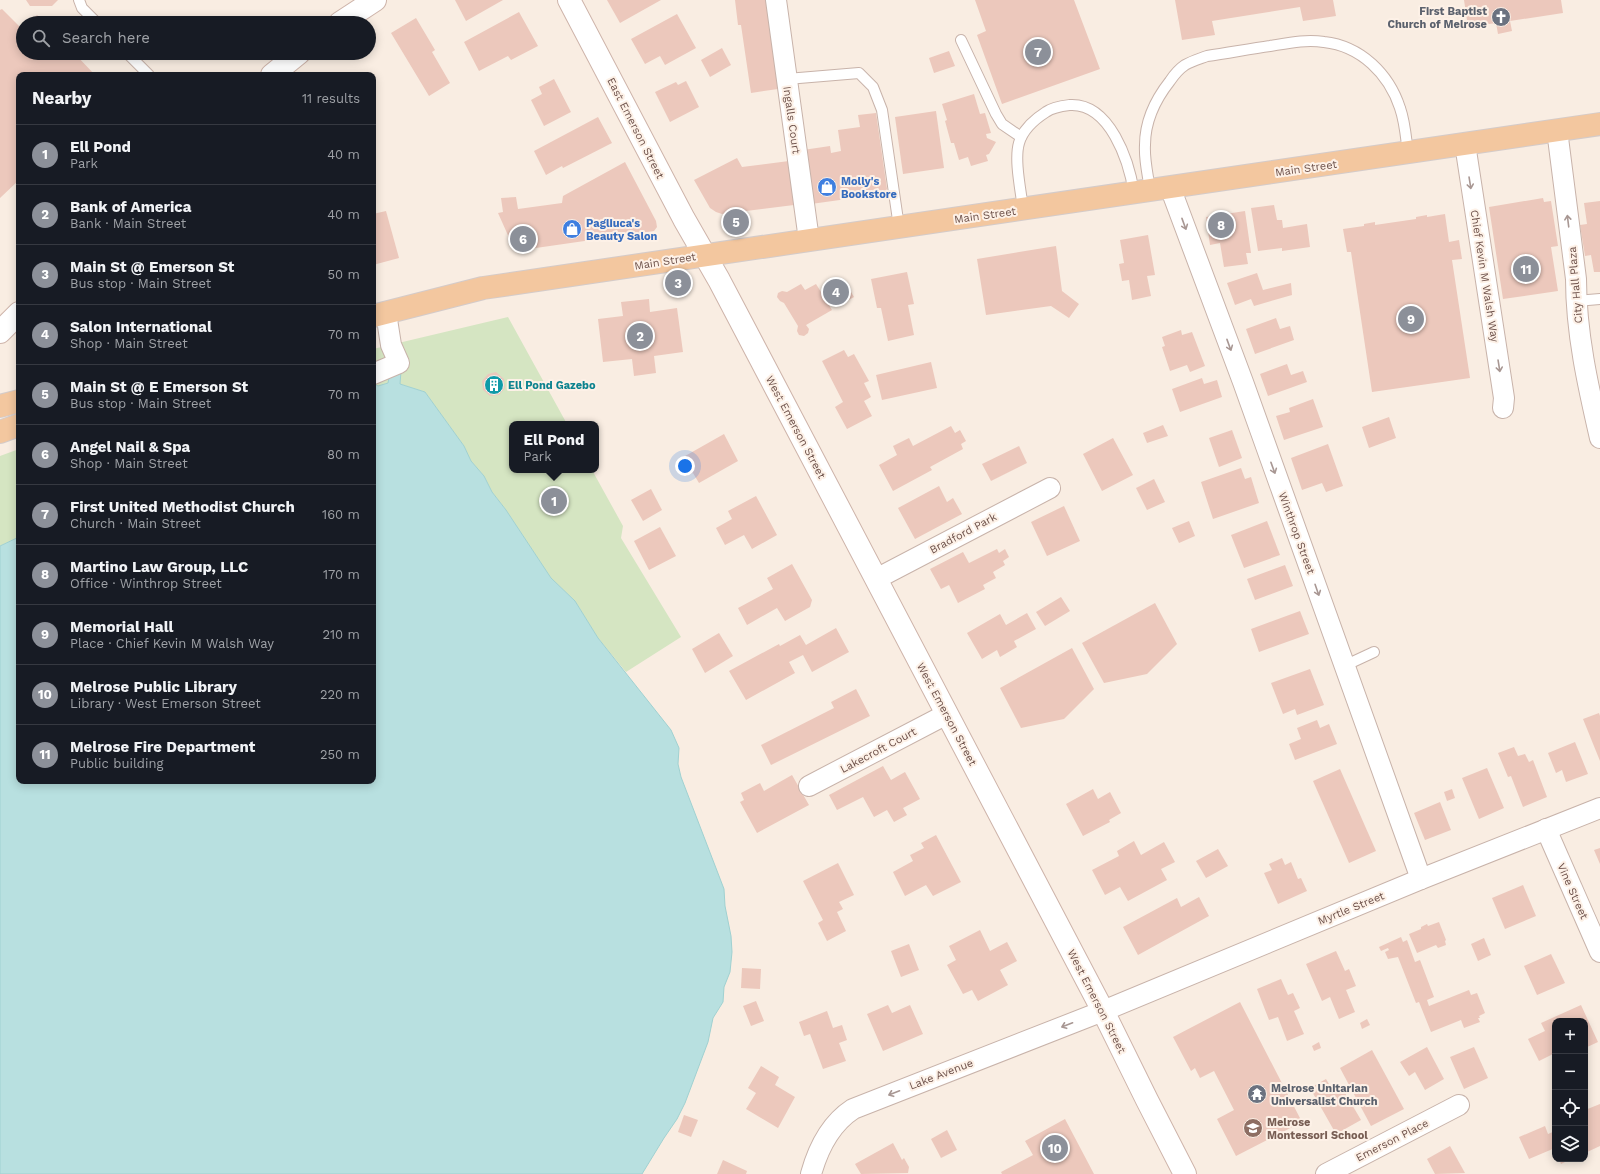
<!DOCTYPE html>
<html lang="en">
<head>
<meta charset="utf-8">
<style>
  :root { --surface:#171b24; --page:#242831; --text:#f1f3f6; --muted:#9ea1a6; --line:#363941; --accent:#8c9099 }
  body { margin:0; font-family:"Work Sans",sans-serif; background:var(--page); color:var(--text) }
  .controls { position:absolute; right:12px; bottom:12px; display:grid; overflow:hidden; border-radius:8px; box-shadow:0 2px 10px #0003 }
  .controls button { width:36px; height:36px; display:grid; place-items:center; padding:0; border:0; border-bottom:1px solid var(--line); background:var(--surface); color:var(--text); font:20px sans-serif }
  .you { position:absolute; left:685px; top:466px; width:14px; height:14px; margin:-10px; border:3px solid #fff; border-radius:50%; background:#1a73e8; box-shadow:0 0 0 6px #1a73e833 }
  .badge { display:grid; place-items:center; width:26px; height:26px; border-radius:50%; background:var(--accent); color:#fff; font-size:13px; font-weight:700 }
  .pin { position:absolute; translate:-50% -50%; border:2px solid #fff; box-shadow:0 1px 4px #0006 }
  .popup { position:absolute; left:509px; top:421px; width:90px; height:52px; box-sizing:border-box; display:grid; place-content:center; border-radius:8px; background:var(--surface); filter:drop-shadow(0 1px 3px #0005); font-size:13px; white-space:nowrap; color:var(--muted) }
  .popup b { font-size:15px; color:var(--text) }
  .popup::after { content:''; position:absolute; left:50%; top:100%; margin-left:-8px; border:8px solid transparent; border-top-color:var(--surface) }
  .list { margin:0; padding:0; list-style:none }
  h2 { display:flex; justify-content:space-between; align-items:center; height:52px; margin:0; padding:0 16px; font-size:17px }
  h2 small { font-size:13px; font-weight:400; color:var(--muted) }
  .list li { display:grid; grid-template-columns:26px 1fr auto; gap:12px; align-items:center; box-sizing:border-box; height:60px; padding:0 16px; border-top:1px solid var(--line) }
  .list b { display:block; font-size:15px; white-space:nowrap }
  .list p { margin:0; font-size:13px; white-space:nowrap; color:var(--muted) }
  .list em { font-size:13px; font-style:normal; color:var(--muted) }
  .icon { flex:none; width:22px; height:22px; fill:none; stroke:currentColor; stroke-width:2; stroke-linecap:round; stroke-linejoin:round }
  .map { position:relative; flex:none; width:1600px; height:1174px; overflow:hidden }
  .search { position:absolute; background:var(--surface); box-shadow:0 2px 10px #0003; left:16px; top:16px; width:360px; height:44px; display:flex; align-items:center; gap:10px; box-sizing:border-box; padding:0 14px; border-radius:22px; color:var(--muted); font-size:15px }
  .panel { position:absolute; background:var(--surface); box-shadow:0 2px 10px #0003; left:16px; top:72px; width:360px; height:712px; border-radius:8px }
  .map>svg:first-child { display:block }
</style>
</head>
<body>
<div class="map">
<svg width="1600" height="1174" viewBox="0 0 1600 1174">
  <rect width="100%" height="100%" fill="#f9ede2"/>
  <g fill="#d5e5c2">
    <path d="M508 317 567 424H512V470H592L623 526 621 538 681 637 626 672 598 638 575 601 551 578 506 510 492 492 484 476 471 461 464 446 425 392 400 384 401 371 388 383 378 386 373 383V349Z"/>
    <path d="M19 449V537L0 546V456Z"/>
  </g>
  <path fill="#b8e0e0" stroke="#a0d1d1" d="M401 371 400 384 425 392 464 446 471 461 484 476 492 492 506 510 551 578 575 601 598 638 671 730 679 748 678 764 681 777 724 889 725 906 731 936 732 952 730 972 724 987 723 1002 713 1018 708 1042 685 1103 677 1119 664 1138 642 1174H0V546L19 537V781H373V383L378 386 388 383 390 372Z"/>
  <g fill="#ecc8bc">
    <path d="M26 0H58L52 6H30Z"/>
    <path d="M455 0H503L466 21Z"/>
    <path d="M607 0H661L620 23Z"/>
    <path d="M735 0H766L778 89 751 93 741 25H738Z"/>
    <path d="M975 0H1074L1100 69 1002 104 977 35 986 31Z"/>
    <path d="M1175 0H1333L1336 16 1303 21 1300 7 1212 21 1215 35 1182 40Z"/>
    <path d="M1464 0H1561L1563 13 1510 21 1512 31 1498 34 1496 23 1468 27Z"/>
    <path d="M2 9 22 29H23V53H74L95 75H19V180L0 198V10Z"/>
    <path d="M519 12 538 46 511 60 508 56 479 71 464 42Z"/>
    <path d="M677 14 696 48 665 65 660 56 645 64 631 39Z"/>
    <path d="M37 15 45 23H29Z"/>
    <path d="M416 18 435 50 432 52 450 83 429 96 391 33Z"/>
    <path d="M722 48 731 65 710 77 701 60Z"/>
    <path d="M949 51 955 66 934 73 929 58Z"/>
    <path d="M554 79 571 112 544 126 531 100 542 94 539 87Z"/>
    <path d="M686 81 699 107 670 122 655 92 676 82 678 85Z"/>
    <path d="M974 94 980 114 985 113 991 133 986 134 987 138 996 142 989 154 986 155 988 161 971 166 968 157 959 160 954 143H951L945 121 947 120 942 104Z"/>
    <path d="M936 111 944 168 903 174 895 117Z"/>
    <path d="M876 113 887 189 883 194 811 204 803 150 830 146 831 153 841 151 838 130 860 127 858 115Z"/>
    <path d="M598 117 612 143 563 168 562 166 546 175 534 151Z"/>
    <path d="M737 158 742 167 789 161 794 205 722 214 716 212 710 208 694 180Z"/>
    <path d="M625 162 656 221 657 227 654 231 515 251 498 213 503 212 501 198 516 197 518 209 562 203 563 196Z"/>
    <path d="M1543 198 1544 202 1551 201 1558 246 1551 247 1558 291 1503 299 1489 207Z"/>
    <path d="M1600 201V272H1594L1591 255 1585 256 1580 225 1587 224 1584 203Z"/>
    <path d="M1274 205 1277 220H1282L1283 228 1307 224 1310 247 1282 251V248L1258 251 1251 208Z"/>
    <path d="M386 211 399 258 373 265V214Z"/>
    <path d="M1245 211 1251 253H1246L1248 264 1224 267 1220 243 1210 245 1206 217Z"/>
    <path d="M1445 214 1449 242 1459 240 1462 259 1452 260 1470 378 1372 392 1351 252H1347L1343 229 1364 226V224L1375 222V225L1416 219V217L1427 215V217Z"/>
    <path d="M1148 235 1155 275 1147 276 1151 296 1132 300 1129 280 1122 281 1119 264 1124 263 1120 240Z"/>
    <path d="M1056 246 1062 291 1079 304 1069 318 1051 306 986 315 977 259Z"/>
    <path d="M907 272 914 304 908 305 914 335 888 341 881 308H877L871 279Z"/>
    <path d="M1257 273 1263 290 1291 283 1292 295 1254 306 1251 299 1235 305 1227 283Z"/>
    <path d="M844 280 854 297 843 303 841 299 829 305 832 310 806 325 809 329 808 333 804 336 799 335 797 331 798 326 784 303 780 301 777 297 778 293 782 291 787 292 801 284 805 290 816 284 821 292Z"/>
    <path d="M649 299 650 312 677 308 683 352 654 356 656 373 634 376 632 359 603 362 598 319 623 316 621 302Z"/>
    <path d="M1276 318 1280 329 1290 326 1294 340 1255 354 1246 329Z"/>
    <path d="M1181 330 1182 335 1192 332 1205 366 1190 372 1187 365 1170 371 1162 347 1165 346 1162 337Z"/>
    <path d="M844 350 848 357 854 354 869 381 864 383 871 397 864 401 872 416 847 429 835 407 843 402 822 361Z"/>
    <path d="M931 362 937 388 882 400 876 375Z"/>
    <path d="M1287 364 1291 375 1303 371 1307 382 1268 396 1260 374Z"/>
    <path d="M496 372 504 379 505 388 499 395 490 396 483 390 482 381 488 374Z"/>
    <path d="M1202 378 1204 384 1217 380 1222 397 1180 412 1172 389Z"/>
    <path d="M1313 399 1323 427 1284 440 1276 416 1290 412 1289 408Z"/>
    <path d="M1389 417 1396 438 1369 448 1362 427Z"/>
    <path d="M1163 425 1168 436 1147 443 1143 433Z"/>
    <path d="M951 426 955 433 960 430 966 441 961 444 963 449 930 467 932 470 893 491 879 465 897 455 893 446 909 438 913 446Z"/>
    <path d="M1232 430 1242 458 1219 467 1209 438Z"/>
    <path d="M724 434 738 461 699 483 693 473 686 476 678 460Z"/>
    <path d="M1113 438 1133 475 1102 491 1083 454Z"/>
    <path d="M1328 444 1343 486 1326 492 1322 483 1302 490 1291 458Z"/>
    <path d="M1019 446 1027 463 991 481 982 464Z"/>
    <path d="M1241 468 1245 479 1251 477 1259 503 1213 519 1201 482Z"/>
    <path d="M1154 479 1165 502 1147 510 1136 488Z"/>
    <path d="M939 486 947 502 953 498 962 514 915 539 898 508Z"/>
    <path d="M651 489 662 510 643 521 631 500Z"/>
    <path d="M756 496 777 535 752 549 744 535 725 545 716 528 732 519 728 511Z"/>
    <path d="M1064 506 1080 541 1047 556 1031 522Z"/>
    <path d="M1189 521 1195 536 1179 543 1172 528Z"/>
    <path d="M1267 521 1280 555 1244 568 1231 535Z"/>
    <path d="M660 527 676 556 649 570 634 541Z"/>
    <path d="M997 549 999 553 1005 549 1009 557 1003 561 1005 565 993 572 996 578 983 585 985 589 958 603 949 585 941 589 930 569 963 552 969 563Z"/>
    <path d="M792 564 812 600 810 607 785 621 777 608 747 625 738 608 773 589 767 578Z"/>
    <path d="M1285 565 1293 586 1255 600 1247 579Z"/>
    <path d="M1061 597 1070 611 1045 626 1036 612Z"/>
    <path d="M1155 603 1177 644 1147 674 1104 683 1082 643Z"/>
    <path d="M1300 611 1309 634 1259 652 1251 629Z"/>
    <path d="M1027 613 1036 629 1014 641 1017 647 1000 657 997 650 982 659 967 633 1000 614 1006 625Z"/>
    <path d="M836 628 849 652 812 672 803 655 789 662 795 673 746 700 729 671 779 644 780 646 800 635 806 645Z"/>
    <path d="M719 633 733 656 705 673 692 649Z"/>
    <path d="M1072 648 1094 689 1064 719 1021 728 1000 688Z"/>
    <path d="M1310 669 1324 705 1297 715 1295 709 1283 714 1271 683Z"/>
    <path d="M856 689 870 716 771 765 761 745 834 708 831 702Z"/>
    <path d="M1599 713 1600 716V761L1583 719Z"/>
    <path d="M1317 720 1320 728 1329 724 1337 744 1295 760 1289 744 1301 739 1297 728Z"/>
    <path d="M1575 742 1588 774 1566 782 1562 770 1556 773 1548 753Z"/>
    <path d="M1514 747 1518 756 1525 754 1529 762 1533 760 1547 797 1523 807 1511 776 1508 777 1498 753Z"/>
    <path d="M883 766 891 780 905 772 920 799 903 808 907 815 894 822 887 810 874 817 863 797 837 810 829 795Z"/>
    <path d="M1487 768 1504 808 1479 819 1462 778Z"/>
    <path d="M1340 769 1376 851 1349 863 1313 781Z"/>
    <path d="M792 775 809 805 757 833 740 802 744 800 741 793 760 783 764 791Z"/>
    <path d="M1093 789 1098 799 1110 792 1121 813 1109 820 1110 822 1083 836 1066 804Z"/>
    <path d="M1452 789 1455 798 1447 801 1444 792Z"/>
    <path d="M1440 802 1451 830 1425 840 1414 813Z"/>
    <path d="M936 835 961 882 933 896 926 885 905 896 893 872 913 861 910 855 924 848 921 843Z"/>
    <path d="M1134 841 1141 855 1164 842 1175 862 1161 869 1167 880 1128 901 1120 887 1105 895 1092 870 1119 856 1117 851Z"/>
    <path d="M1600 848V864L1594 850Z"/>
    <path d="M1218 849 1228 866 1206 878 1196 861Z"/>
    <path d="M1282 858 1285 865 1291 862 1298 879 1301 878 1307 891 1278 904 1264 873 1272 870 1269 864Z"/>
    <path d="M838 863 854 895 839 902 843 909 837 912 846 931 827 941 818 923 823 920 803 881Z"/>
    <path d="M1523 885 1536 916 1505 929 1492 898Z"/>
    <path d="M1199 897 1209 916 1138 955 1123 927 1177 898 1181 907Z"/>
    <path d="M1439 922 1446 940 1445 941 1446 945 1438 948 1436 945 1417 953 1409 934 1421 929V927L1427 924 1428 926Z"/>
    <path d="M980 930 990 951 1007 942 1017 961 1000 970 1008 985 978 1001 972 990 963 994 947 965 956 960 949 946Z"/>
    <path d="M1401 937 1403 942 1407 940 1415 962 1420 960 1434 997 1427 1000 1429 1006 1469 990 1471 995 1477 993 1485 1013 1479 1016 1480 1018H1478L1480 1022 1464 1028 1461 1020 1431 1032 1419 1002 1416 1003 1398 957 1388 959 1385 952 1389 950 1388 948 1381 951 1379 947Z"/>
    <path d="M1484 938 1491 955 1478 961 1471 944Z"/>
    <path d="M909 944 919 970 901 977 891 951Z"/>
    <path d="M1336 951 1345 971 1349 969 1356 986 1346 990 1355 1012 1339 1019 1330 997 1322 1001 1306 964Z"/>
    <path d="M1551 954 1565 983 1537 995 1524 966Z"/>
    <path d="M742 968 761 969 760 989 741 988Z"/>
    <path d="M1281 979 1288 995 1293 993 1300 1008 1294 1011 1304 1034 1287 1041 1278 1017 1269 1020 1257 989Z"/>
    <path d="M756 1001 764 1021 751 1026 743 1006Z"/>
    <path d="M1240 1002 1302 1122 1236 1156 1217 1119 1234 1110 1214 1071 1200 1078 1195 1068 1191 1071 1173 1037Z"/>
    <path d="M888 1005 892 1013 910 1005 923 1034 883 1051 867 1014Z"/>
    <path d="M1581 1005 1598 1042 1585 1048V1021H1555V1053L1539 1061 1528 1039 1545 1031 1541 1023Z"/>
    <path d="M827 1011 833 1028 842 1025 847 1040 839 1043 846 1061 823 1069 810 1034 804 1036 799 1022Z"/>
    <path d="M1367 1019 1370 1025 1362 1029 1360 1023Z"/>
    <path d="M1319 1042 1321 1048 1314 1051 1312 1046Z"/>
    <path d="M1427 1047 1444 1079 1425 1090 1415 1072 1409 1076 1400 1062Z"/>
    <path d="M1474 1047 1488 1078 1464 1089 1450 1057Z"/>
    <path d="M1372 1050 1404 1109 1371 1126 1340 1068Z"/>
    <path d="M761 1066 779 1077 775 1085 795 1097 778 1128 746 1109 756 1093 748 1088Z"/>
    <path d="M1326 1079 1333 1091 1341 1086 1361 1120 1336 1134 1310 1088Z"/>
    <path d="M1600 1104V1146L1585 1153V1127H1586L1585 1124V1110Z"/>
    <path d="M684 1115 698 1120 691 1137 678 1132Z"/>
    <path d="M1065 1119 1094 1174H1002L1001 1172 1033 1155 1025 1141Z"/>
    <path d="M1545 1126 1548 1134 1555 1131V1148L1529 1159 1519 1137Z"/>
    <path d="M947 1130 957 1150 941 1158 931 1139Z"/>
    <path d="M893 1143 902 1160 904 1158 909 1167 908 1173 861 1174 855 1164Z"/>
    <path d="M1450 1146 1465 1173 1435 1174 1427 1159Z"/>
    <path d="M1559 1159H1571L1561 1164Z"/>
    <path d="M723 1160 747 1171 746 1174H717Z"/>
  </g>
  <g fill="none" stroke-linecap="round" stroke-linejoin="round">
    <g stroke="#c8b3aa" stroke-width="12">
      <g id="lane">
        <path d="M79 0 82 8 97 23"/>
        <path d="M961 40 996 114 1002 124 1021 137"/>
        <path d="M127 53 149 75"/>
        <path d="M787 79 859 73 873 87 882 110 899 227"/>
        <path d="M1150 190C1148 175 1144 160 1145 145 1145 120 1155 100 1170 81 1174 75 1179 69 1185 65 1192 61 1199 59 1207 56 1228 53 1249 49 1270 46 1288 43 1306 39 1324 42 1361 46 1389 74 1400 108 1405 122 1406 138 1408 153"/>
        <path d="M1023 209C1021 191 1014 160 1019 143 1023 129 1035 119 1046 112 1053 107 1062 106 1070 105 1110 103 1129 161 1134 193"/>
        <path d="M1576 301 1600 299"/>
        <path d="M1344 666 1374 652"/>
      </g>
    </g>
    <g stroke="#c8b3aa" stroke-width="22">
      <g id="street">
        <path d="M776 0 809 240"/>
        <path d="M1557 130 1576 279C1576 333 1588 386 1600 438"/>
        <path d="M1465 144 1504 398 1503 408"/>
        <path d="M1170 187 1243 382 1421 879"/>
        <path d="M373 374 399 363 391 345 386 313"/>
        <path d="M876 579 1050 488"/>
        <path d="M809 786 947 714"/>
        <path d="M1546 829 1600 952"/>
        <path d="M811 1174C818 1149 830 1124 853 1109L1103 1011 1421 879 1600 808"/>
        <path d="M1326 1174 1459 1105"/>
      </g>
    </g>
    <g stroke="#ceb4aa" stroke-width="24">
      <g id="secondary">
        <path d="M569 0 684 219 719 280 1103 1011 1147 1100 1185 1174"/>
        <path d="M340 23 375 0"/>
        <path d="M272 75 299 53"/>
        <path d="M0 332 19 313"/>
      </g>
    </g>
    <g stroke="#d4cbc9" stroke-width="24">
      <g id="primary">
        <path d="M373 316 483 288 1600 124"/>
        <path d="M0 406 19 401"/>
        <path d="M0 432 19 425"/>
      </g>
    </g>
    <use href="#lane" stroke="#fff" stroke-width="10"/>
    <use href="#street" stroke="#fff" stroke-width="20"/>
    <use href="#secondary" stroke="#fff" stroke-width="22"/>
    <use href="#primary" stroke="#f3c79f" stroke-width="22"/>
  </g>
  <defs><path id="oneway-shaft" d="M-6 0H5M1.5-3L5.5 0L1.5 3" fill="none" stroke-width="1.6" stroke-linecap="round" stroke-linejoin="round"/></defs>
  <g stroke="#a89793">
    <use href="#oneway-shaft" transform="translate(1470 183) rotate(81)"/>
    <use href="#oneway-shaft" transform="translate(1568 221) rotate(-97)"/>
    <use href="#oneway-shaft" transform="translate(1184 224) rotate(70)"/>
    <use href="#oneway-shaft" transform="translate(1229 345) rotate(70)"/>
    <use href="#oneway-shaft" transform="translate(1499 366) rotate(81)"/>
    <use href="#oneway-shaft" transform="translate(1273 468) rotate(70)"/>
    <use href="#oneway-shaft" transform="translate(1317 590) rotate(71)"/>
    <use href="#oneway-shaft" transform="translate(1067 1025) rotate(159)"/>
    <use href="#oneway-shaft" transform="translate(894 1093) rotate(159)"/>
  </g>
  <defs>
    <g id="church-disc" transform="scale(1)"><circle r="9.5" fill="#6b7280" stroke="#fdf1e7"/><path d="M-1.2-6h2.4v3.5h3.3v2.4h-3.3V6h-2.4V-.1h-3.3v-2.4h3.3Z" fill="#fff"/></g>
    <g id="shop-disc" transform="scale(1)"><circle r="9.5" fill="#3f7fe0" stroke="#fdf1e7"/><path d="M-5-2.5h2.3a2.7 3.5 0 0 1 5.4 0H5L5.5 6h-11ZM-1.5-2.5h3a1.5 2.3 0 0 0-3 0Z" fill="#fff"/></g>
    <g id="building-disc" transform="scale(1)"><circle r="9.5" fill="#0f9aa8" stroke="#fdf1e7"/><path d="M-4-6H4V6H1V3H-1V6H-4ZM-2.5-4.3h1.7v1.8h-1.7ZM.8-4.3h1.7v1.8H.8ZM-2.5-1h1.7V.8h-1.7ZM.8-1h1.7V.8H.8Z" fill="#fff"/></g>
    <g id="temple-disc" transform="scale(1)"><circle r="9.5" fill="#6b7280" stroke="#fdf1e7"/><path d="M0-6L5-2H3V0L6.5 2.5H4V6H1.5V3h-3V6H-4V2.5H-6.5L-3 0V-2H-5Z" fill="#fff"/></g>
    <g id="school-disc" transform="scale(1)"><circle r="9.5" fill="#8d6e63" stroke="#fdf1e7"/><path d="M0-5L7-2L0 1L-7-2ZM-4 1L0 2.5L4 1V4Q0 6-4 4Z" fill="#fff"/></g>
  </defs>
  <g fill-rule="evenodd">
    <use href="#church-disc" x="1501" y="17"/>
    <use href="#shop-disc" x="827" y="187"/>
    <use href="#shop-disc" x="572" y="229"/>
    <use href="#building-disc" x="494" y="385"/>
    <use href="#temple-disc" x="1257" y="1094"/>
    <use href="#school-disc" x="1253" y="1128"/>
  </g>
  <g text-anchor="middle" stroke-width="4" stroke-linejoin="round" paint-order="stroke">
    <g font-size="11" font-weight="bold" fill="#5b616d" stroke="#fdf1e7" text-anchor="end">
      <text x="1487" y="15">First Baptist<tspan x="1487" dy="13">Church of Melrose</tspan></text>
      <text x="1271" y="1092" text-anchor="start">Melrose Unitarian<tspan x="1271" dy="13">Universalist Church</tspan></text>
    </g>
    <g font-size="11" fill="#6e524b" stroke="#fdf1e7">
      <text transform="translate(792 120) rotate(82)" y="4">Ingalls Court</text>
      <text transform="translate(636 128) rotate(63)" y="4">East Emerson Street</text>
      <text transform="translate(1306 168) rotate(-8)" y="4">Main Street</text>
      <text transform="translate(985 215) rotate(-8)" y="4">Main Street</text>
      <text transform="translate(665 261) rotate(-9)" y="4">Main Street</text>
      <text transform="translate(1485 276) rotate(81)" y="4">Chief Kevin M Walsh Way</text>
      <text transform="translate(1575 285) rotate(-95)" y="4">City Hall Plaza</text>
      <text transform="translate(796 427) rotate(62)" y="4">West Emerson Street</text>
      <text transform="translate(963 533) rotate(-28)" y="4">Bradford Park</text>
      <text transform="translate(1297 533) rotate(70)" y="4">Winthrop Street</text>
      <text transform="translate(947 714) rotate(62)" y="4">West Emerson Street</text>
      <text transform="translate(878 750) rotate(-28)" y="4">Lakecroft Court</text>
      <text transform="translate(1573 891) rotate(66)" y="4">Vine Street</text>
      <text transform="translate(1351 908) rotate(-22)" y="4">Myrtle Street</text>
      <text transform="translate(1097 1001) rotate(63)" y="4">West Emerson Street</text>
      <text transform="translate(941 1074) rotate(-21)" y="4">Lake Avenue</text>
      <text transform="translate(1392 1140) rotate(-27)" y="4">Emerson Place</text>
    </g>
    <g font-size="11" font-weight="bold" fill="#366cbe" stroke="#fdf1e7" text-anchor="start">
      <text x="841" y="185">Molly's<tspan x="841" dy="13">Bookstore</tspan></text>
      <text x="586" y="227">Pagliuca's<tspan x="586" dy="13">Beauty Salon</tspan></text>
    </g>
    <g font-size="11" font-weight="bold" fill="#0d838f" stroke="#fdf1e7" text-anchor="start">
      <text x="508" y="389">Ell Pond Gazebo</text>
    </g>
    <g font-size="11" font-weight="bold" fill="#785e54" stroke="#fdf1e7" text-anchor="start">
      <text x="1267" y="1126">Melrose<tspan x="1267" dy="13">Montessori School</tspan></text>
    </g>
  </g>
</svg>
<div class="controls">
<button>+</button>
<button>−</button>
<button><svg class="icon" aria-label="locate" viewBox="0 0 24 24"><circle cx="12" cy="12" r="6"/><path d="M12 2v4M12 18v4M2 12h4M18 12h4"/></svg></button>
<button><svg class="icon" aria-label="layers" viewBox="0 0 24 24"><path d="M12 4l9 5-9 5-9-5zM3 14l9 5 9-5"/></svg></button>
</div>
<div class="you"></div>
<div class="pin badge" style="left:554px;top:501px">1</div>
<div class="popup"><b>Ell Pond</b>Park</div>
<div class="pin badge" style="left:640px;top:336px">2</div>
<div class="pin badge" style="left:678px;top:283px">3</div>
<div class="pin badge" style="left:836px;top:292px">4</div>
<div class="pin badge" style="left:736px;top:222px">5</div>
<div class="pin badge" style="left:523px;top:239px">6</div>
<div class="pin badge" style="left:1038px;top:52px">7</div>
<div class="pin badge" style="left:1221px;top:225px">8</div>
<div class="pin badge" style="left:1411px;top:319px">9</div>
<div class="pin badge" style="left:1055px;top:1148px">10</div>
<div class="pin badge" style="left:1526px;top:269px">11</div>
<div class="search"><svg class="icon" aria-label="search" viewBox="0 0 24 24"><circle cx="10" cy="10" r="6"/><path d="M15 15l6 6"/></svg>Search here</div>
<section class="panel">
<h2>Nearby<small>11 results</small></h2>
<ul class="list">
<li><span class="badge">1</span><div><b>Ell Pond</b><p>Park</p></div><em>40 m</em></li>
<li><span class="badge">2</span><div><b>Bank of America</b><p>Bank · Main Street</p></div><em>40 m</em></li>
<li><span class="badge">3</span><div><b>Main St @ Emerson St</b><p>Bus stop · Main Street</p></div><em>50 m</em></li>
<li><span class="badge">4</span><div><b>Salon International</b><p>Shop · Main Street</p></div><em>70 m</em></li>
<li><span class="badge">5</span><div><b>Main St @ E Emerson St</b><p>Bus stop · Main Street</p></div><em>70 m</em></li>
<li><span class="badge">6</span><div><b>Angel Nail &amp; Spa</b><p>Shop · Main Street</p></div><em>80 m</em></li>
<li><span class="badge">7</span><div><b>First United Methodist Church</b><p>Church · Main Street</p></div><em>160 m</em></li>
<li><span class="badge">8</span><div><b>Martino Law Group, LLC</b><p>Office · Winthrop Street</p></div><em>170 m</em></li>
<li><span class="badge">9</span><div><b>Memorial Hall</b><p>Place · Chief Kevin M Walsh Way</p></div><em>210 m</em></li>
<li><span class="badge">10</span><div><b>Melrose Public Library</b><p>Library · West Emerson Street</p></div><em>220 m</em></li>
<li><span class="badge">11</span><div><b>Melrose Fire Department</b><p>Public building</p></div><em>250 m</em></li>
</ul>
</section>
</div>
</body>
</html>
